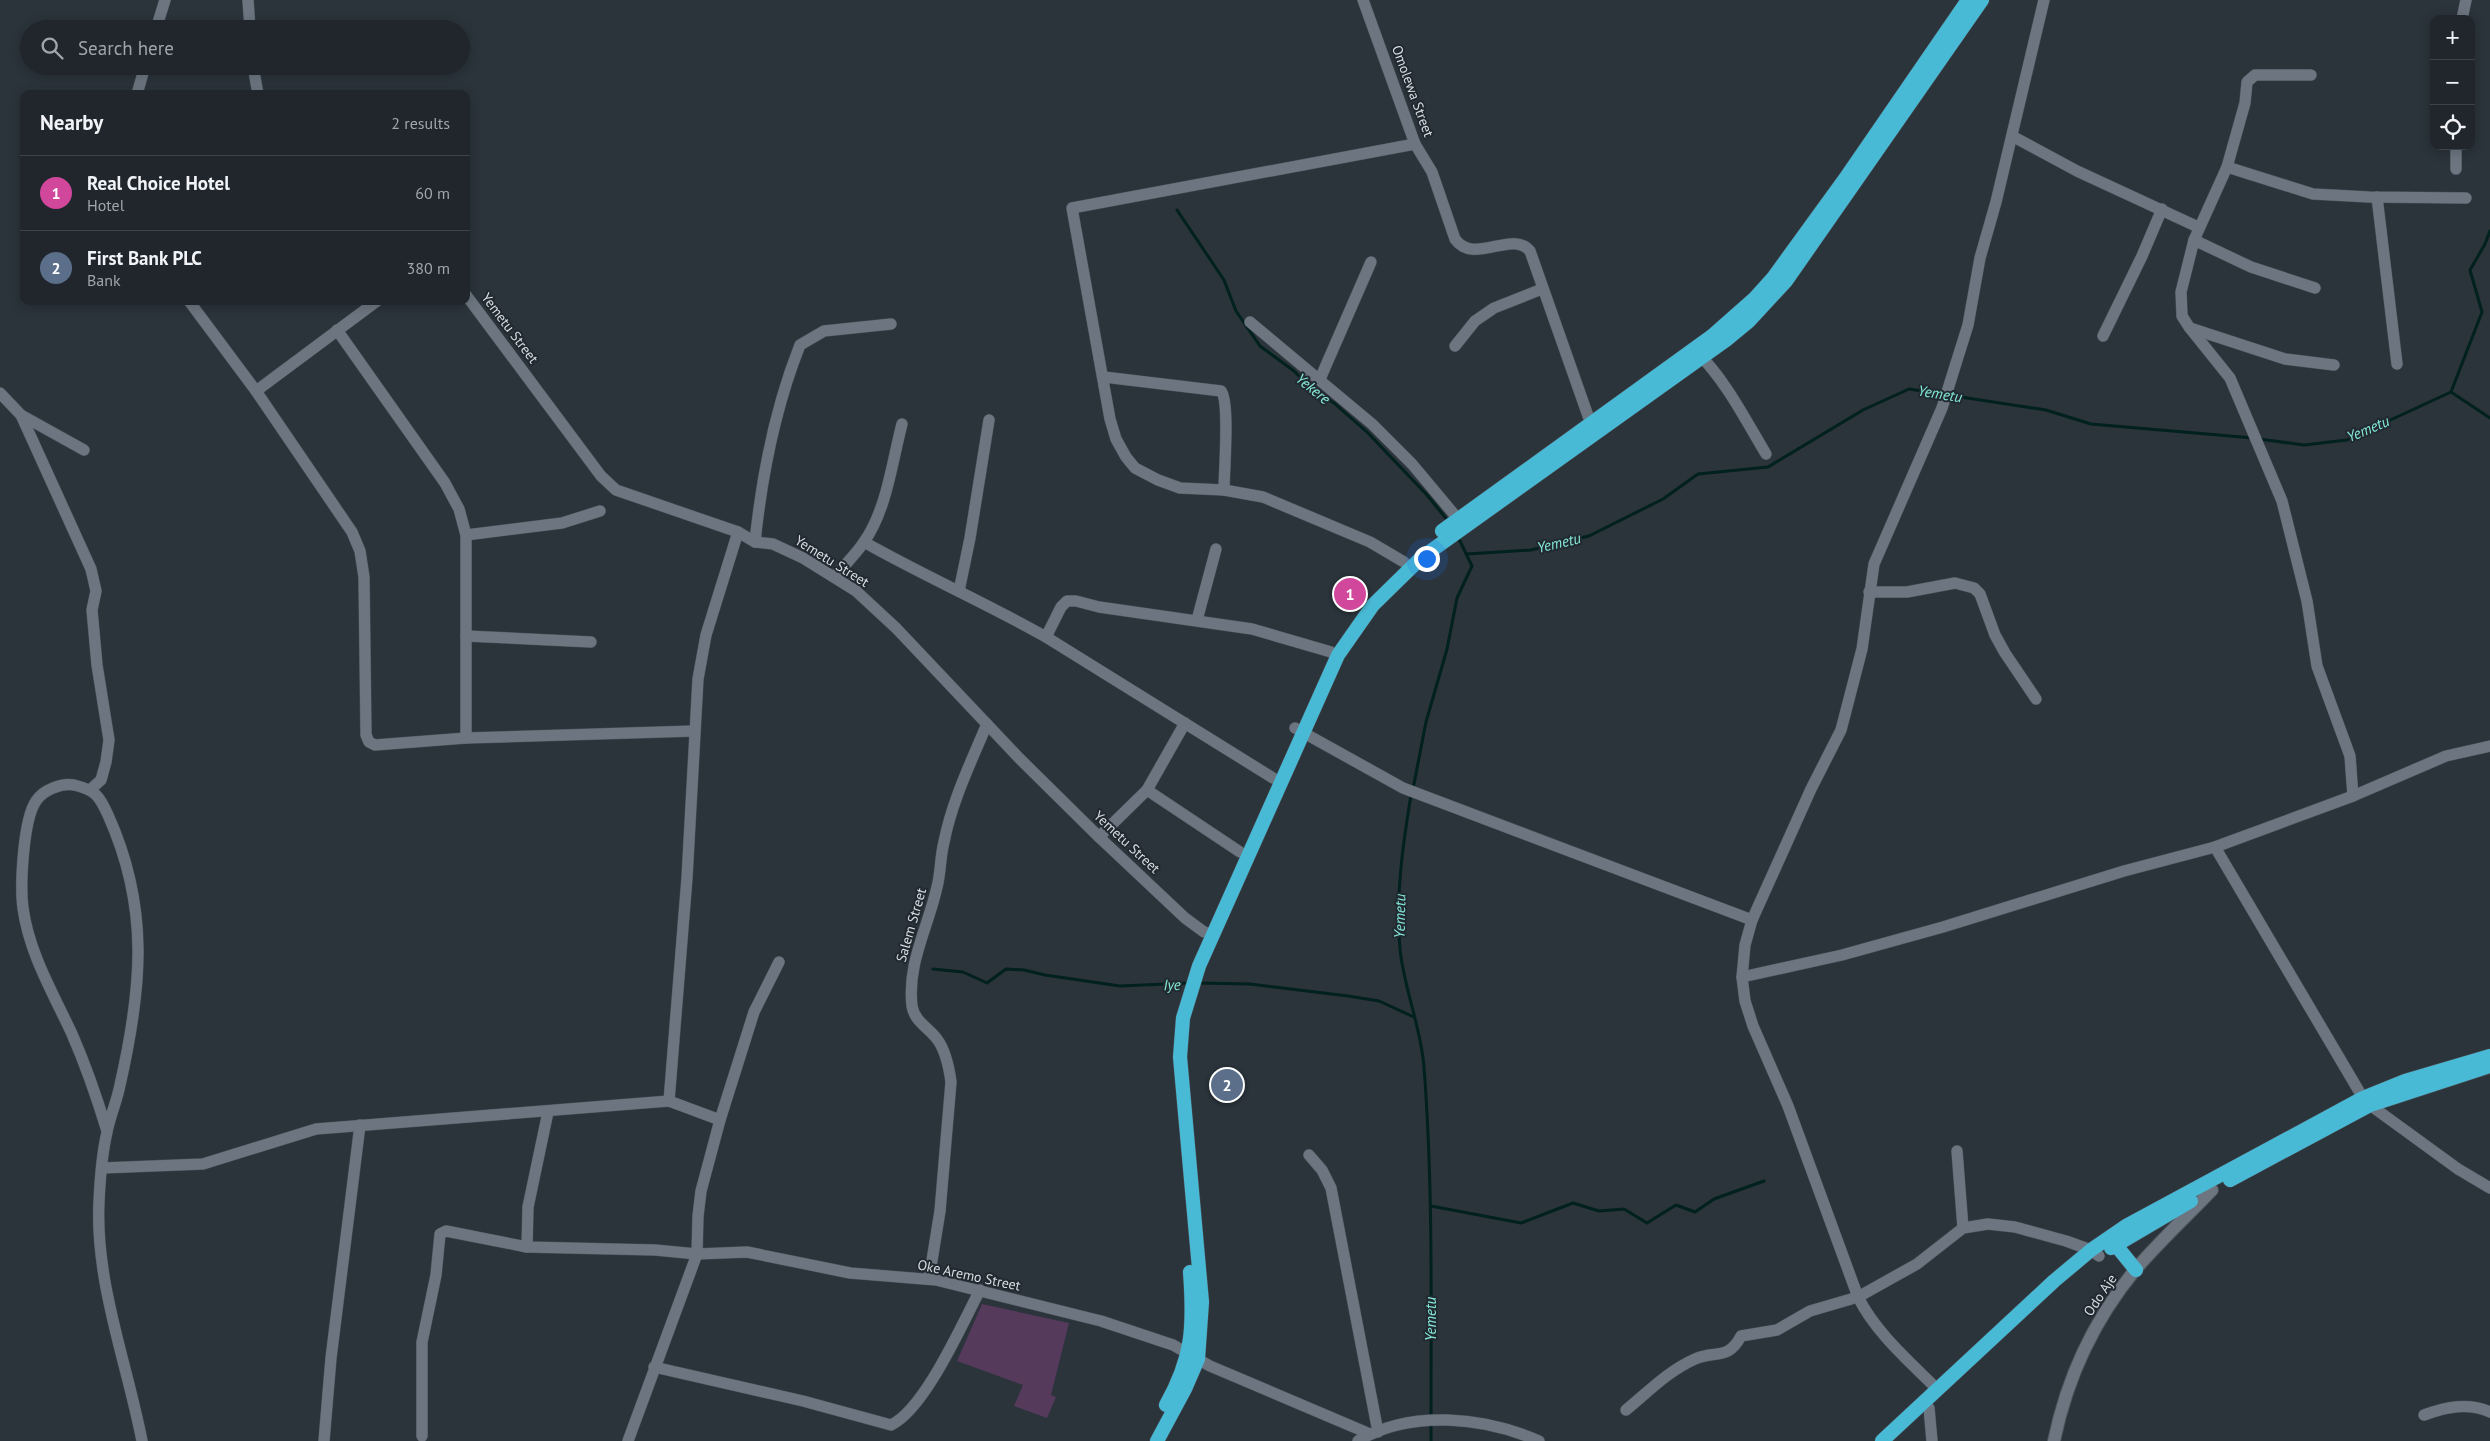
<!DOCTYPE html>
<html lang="en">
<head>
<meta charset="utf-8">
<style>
  :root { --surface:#20262c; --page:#2d3238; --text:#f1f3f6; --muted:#a2a5a9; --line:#3d4348; --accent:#f9a04c }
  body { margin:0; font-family:"PT Sans",sans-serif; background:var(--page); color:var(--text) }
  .controls { position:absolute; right:15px; top:15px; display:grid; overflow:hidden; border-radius:10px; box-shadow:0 2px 12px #0003 }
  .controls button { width:45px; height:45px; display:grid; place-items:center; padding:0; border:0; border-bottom:1px solid var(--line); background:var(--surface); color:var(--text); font:25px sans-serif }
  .you { position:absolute; left:1426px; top:558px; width:18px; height:18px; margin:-12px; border:4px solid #fff; border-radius:50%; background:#1a73e8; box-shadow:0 0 0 8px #1a73e833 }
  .badge { display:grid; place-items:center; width:32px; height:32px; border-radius:50%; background:var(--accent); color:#fff; font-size:16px; font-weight:700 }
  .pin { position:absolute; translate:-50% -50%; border:2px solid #fff; box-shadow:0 1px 5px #0006 }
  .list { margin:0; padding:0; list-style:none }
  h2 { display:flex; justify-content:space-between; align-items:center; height:65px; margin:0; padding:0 20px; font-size:21px }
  h2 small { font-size:16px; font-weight:400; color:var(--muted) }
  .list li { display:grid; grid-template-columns:32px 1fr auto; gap:15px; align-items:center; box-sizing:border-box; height:75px; padding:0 20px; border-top:1px solid var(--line) }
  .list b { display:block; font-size:19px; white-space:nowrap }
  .list p { margin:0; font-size:16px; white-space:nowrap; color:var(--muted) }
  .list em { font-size:16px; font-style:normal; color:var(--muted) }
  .icon { flex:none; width:28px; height:28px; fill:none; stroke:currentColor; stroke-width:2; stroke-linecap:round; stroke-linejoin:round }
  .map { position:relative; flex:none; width:2490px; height:1441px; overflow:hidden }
  .search { position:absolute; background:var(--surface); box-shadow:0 2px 12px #0003; left:20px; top:20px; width:450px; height:55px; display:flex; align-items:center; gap:12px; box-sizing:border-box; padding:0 18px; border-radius:28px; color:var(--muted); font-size:19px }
  .panel { position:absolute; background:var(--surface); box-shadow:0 2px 12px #0003; left:20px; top:90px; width:450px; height:215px; border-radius:10px }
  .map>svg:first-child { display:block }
</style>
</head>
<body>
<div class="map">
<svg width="2490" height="1441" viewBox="0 0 2490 1441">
  <rect width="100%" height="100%" fill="#2b333b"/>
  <path fill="#553a5c" d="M982 1304 1069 1323 1051 1395 1056 1397 1047 1418 1014 1406 1023 1385 957 1361Z"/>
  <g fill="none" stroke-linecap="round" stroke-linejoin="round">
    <g stroke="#00211d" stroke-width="3">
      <path d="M1177 210 1224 280 1236 311 1260 346 1294 371 1315 392 1334 403 1368 433 1427 495 1448 521"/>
      <path d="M2451 392 2482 312 2470 270 2485 244 2490 231"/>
      <path d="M2259 439 2304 445 2347 440 2451 392 2490 418"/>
      <path d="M1467 554 1531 550 1589 536 1663 499 1698 474 1768 467 1863 410 1909 389 2046 410 2091 424 2253 438"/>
      <path d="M1413 789 1426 722 1447 649 1457 598 1472 566 1458 537"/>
      <path d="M1411 795C1403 843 1395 900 1400 949 1404 989 1421 1027 1424 1067 1433 1184 1431 1301 1431 1418"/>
      <path d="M933 969 963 972 987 983 1006 969 1024 970 1045 975 1120 986 1189 983"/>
      <path d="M1197 983 1250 984 1348 996 1379 1001 1414 1017"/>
      <path d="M1431 1206 1521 1223 1573 1203 1599 1211 1624 1209 1647 1223 1676 1205 1695 1212 1714 1199 1764 1181"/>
      <path d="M1431 1424V1441"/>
    </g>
    <g stroke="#4a5158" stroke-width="12">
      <g id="minor">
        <path d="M248 0 250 29"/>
        <path d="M1363 0 1415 144 1432 172 1455 239C1474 266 1512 229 1530 251L1593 430"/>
        <path d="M2462 19 2466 0"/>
        <path d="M156 29 165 0"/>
        <path d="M253 66 258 94"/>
        <path d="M2311 75H2255L2247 82 2245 103 2227 167 2194 240 2181 292 2182 316 2189 327 2230 378 2282 501 2307 601 2317 666 2350 756 2353 796"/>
        <path d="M137 94 145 66"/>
        <path d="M2012 136 2077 171 2198 227"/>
        <path d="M2456 146V169"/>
        <path d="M2227 167 2313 194 2369 197 2466 198"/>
        <path d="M2377 197 2397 364"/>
        <path d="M2194 240 2251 267 2315 288"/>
        <path d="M466 295 601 476 616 490 738 532 755 542 773 544 803 558 856 591 896 628 1019 758 1099 837 1185 918 1204 932 1213 934"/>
        <path d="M189 301 256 391 352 532 360 551 364 577 366 735 369 742 375 745 466 738 694 731"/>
        <path d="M1250 322 1372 424 1412 464 1458 519"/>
        <path d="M2190 328 2285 359 2334 365"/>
        <path d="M337 330 445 483 459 509 466 535V738"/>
        <path d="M2103 336 2142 256 2162 209"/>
        <path d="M1455 346 1475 321 1494 308 1542 289"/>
        <path d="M1697 352C1726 381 1745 419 1766 454"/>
        <path d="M1104 377 1221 391C1230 401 1224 472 1224 490"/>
        <path d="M1320 379 1371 262"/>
        <path d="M256 391 377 301"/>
        <path d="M0 393 21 415 84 450"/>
        <path d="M21 415 91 569 96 591 92 610 97 665 109 740 106 762 101 780 91 789"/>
        <path d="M466 535 562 523 600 511"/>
        <path d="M755 542C762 474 775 408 800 345L824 331 891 324"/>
        <path d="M864 542C924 576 986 603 1046 637L1061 607 1067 601H1076L1099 607 1252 629 1331 652"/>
        <path d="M1404 562 1370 542 1263 497 1224 490 1180 488 1158 480 1135 468 1126 457 1116 439 1110 419 1072 208 1415 144"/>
        <path d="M834 577C844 566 856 554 864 542 887 509 892 462 902 424"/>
        <path d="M959 591 970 538 989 420"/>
        <path d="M1869 592H1907L1955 583 1974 588 1980 594 1995 635 2005 653 2036 699"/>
        <path d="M1197 620 1216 549"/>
        <path d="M466 636 591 642"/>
        <path d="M1046 637 1273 778"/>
        <path d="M1295 728 1403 788 1752 920"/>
        <path d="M1147 790 1240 852"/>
        <path d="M1099 837 1147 790 1185 723"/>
        <path d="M2215 847 2363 1098 2370 1105 2458 1169 2490 1188"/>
        <path d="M1742 977 1842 955 1943 927 2124 871 2215 847 2353 796 2446 756 2490 746"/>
        <path d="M669 1101 687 878 698 679 706 635 738 532"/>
        <path d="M720 1120 754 1012 779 962"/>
        <path d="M107 1131C97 1098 86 1066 72 1034 53 993 29 953 23 908 20 886 23 820 36 801 43 790 61 783 74 785 95 790 99 795 108 815 150 908 142 988 120 1085 117 1101 110 1116 107 1132 102 1154 100 1179 99 1202 95 1282 127 1363 142 1441"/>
        <path d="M1957 1151 1963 1228"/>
        <path d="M1309 1155 1322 1170 1331 1188 1378 1432"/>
        <path d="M102 1168 203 1164 316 1129 669 1101 720 1120 701 1191 698 1216 697 1254 628 1441"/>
        <path d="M527 1247 528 1207 548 1112"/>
        <path d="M929 1279 940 1211 951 1082C949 1067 946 1051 937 1039 929 1028 914 1021 912 1006 907 963 928 928 937 887 941 872 940 857 944 842 952 801 971 762 987 724"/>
        <path d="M654 1367 803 1401 891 1425C925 1409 962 1324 980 1290"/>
        <path d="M1937 1389C1909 1361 1876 1333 1858 1297L1788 1106 1753 1026 1745 1001 1742 977 1745 945 1752 920 1811 789 1841 730 1862 649 1874 564 1942 408 1968 325 1980 258 1996 202 2044 0"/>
        <path d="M1929 1408 1932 1441"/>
        <path d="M1626 1410C1648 1392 1668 1371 1695 1359 1715 1350 1728 1361 1741 1336L1777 1330 1810 1311 1858 1297 1917 1264 1963 1228 1988 1224 2015 1227 2066 1241 2091 1250 2099 1256"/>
        <path d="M2424 1415C2446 1407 2468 1402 2490 1412"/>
        <path d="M422 1436V1342L436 1275 440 1234 446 1231 527 1247 655 1250 697 1254 747 1252 850 1273 936 1280 1101 1321 1173 1345 1210 1366 1370 1434"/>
        <path d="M324 1441 331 1358 360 1125"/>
        <path d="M1358 1441C1411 1409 1484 1417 1539 1441"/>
      </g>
    </g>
    <g stroke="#4a5158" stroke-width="14">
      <path id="tertiary" d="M2054 1441C2067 1378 2094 1320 2135 1270 2159 1242 2187 1216 2212 1190"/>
    </g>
    <g stroke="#4a5158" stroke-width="15">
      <g id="trunk">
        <path d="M1442 531 1712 336 1755 298 1773 278 1847 176 1968 0"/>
        <path d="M2230 1180 2370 1105 2490 1066"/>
        <path d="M2110 1238 2136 1270"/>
        <path d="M2111 1248 2191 1201"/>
        <path d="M1166 1405C1193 1357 1194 1326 1190 1272"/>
        <path d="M1157 1441 1185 1389 1198 1359 1202 1302 1180 1057 1183 1018 1199 966 1338 655 1373 605 1421 558 1726 340 1749 321 1786 281 1982 0"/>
        <path d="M1882 1441 2054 1281 2091 1250 2126 1226 2363 1098 2405 1081 2490 1056"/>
      </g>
    </g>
    <use href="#minor" stroke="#6d7680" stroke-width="11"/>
    <use href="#tertiary" stroke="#6d7680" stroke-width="12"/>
    <use href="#trunk" stroke="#49bad5" stroke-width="14"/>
  </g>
  <g text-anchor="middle" stroke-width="4" stroke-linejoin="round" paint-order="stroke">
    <g font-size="14" fill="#d9dee3" stroke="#212931">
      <text transform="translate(1413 91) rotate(70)" y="5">Omolewa Street</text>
      <text transform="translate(510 328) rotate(53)" y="5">Yemetu Street</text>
      <text transform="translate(832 561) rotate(32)" y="5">Yemetu Street</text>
      <text transform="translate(1127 842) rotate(43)" y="5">Yemetu Street</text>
      <text transform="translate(911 925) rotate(-74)" y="5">Salem Street</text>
      <text transform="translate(969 1275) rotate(12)" y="5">Oke Aremo Street</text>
      <text transform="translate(2100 1295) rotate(-56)" y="5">Odo Aje</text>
    </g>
    <g font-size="15" font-style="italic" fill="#85e9d8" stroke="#212931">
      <text transform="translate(1313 389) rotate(39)" y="5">Yekere</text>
      <text transform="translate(1940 394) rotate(9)" y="5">Yemetu</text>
      <text transform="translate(2368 429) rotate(-23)" y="5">Yemetu</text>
      <text transform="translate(1559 543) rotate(-13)" y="5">Yemetu</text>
      <text transform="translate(1400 916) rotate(-89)" y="5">Yemetu</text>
      <text transform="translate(1172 985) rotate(-1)" y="5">Iye</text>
      <text transform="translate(1431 1319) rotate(-90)" y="5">Yemetu</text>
    </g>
  </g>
</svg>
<div class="controls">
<button>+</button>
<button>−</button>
<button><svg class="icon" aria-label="locate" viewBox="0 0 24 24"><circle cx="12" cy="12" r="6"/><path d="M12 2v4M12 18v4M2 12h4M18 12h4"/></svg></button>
</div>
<div class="you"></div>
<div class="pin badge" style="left:1350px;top:594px;background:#d1479c">1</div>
<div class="pin badge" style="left:1227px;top:1085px;background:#5c6f8a">2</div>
<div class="search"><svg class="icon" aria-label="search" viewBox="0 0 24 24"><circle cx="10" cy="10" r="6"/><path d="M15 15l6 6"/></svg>Search here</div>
<section class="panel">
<h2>Nearby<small>2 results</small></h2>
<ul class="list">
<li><span class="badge" style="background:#d1479c">1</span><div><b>Real Choice Hotel</b><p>Hotel</p></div><em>60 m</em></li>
<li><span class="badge" style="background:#5c6f8a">2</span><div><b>First Bank PLC</b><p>Bank</p></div><em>380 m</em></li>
</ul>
</section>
</div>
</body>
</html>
